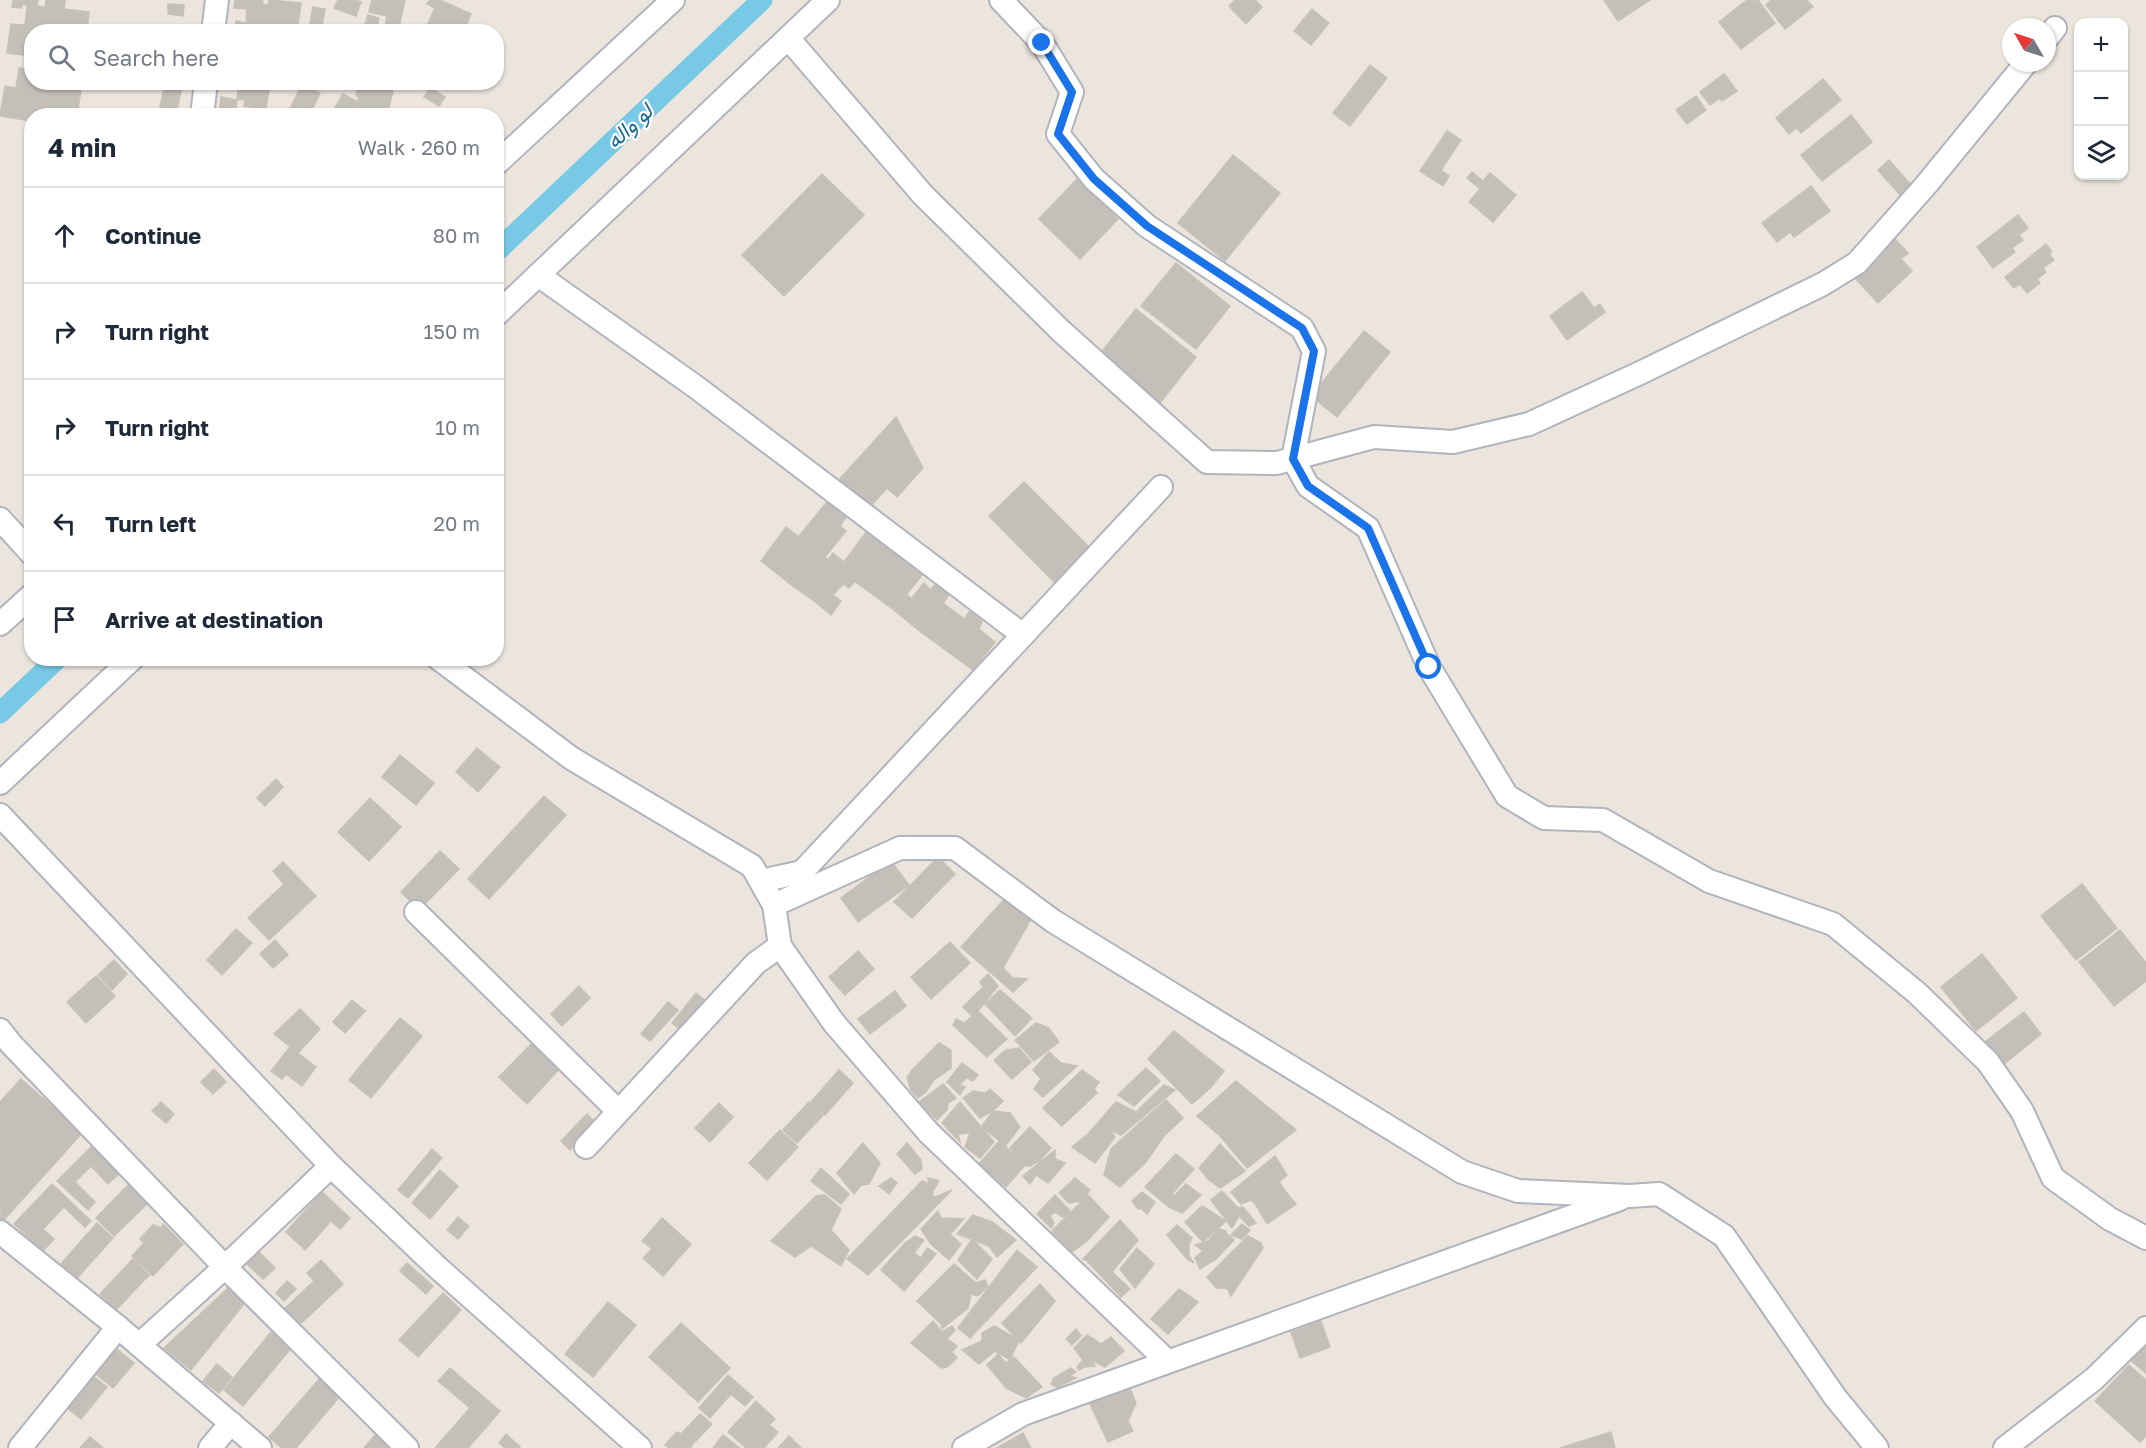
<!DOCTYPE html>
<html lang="en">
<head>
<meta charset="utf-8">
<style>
  :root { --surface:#fff; --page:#f6f6f7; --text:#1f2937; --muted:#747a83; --line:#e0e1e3 }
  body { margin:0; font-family:"Golos Text",Vazirmatn,sans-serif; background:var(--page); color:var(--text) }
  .controls { position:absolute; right:18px; top:18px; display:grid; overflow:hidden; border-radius:12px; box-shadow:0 2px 4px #0004 }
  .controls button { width:54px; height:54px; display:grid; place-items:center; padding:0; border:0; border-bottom:2px solid var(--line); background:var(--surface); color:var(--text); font:30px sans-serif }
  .compass { position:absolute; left:2002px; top:18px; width:54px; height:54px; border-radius:50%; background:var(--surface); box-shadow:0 2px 4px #0004; rotate:309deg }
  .stop { position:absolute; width:18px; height:18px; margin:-14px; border:4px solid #1a73e8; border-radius:50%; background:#fff }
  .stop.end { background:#1a73e8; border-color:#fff; box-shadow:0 2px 6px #0008 }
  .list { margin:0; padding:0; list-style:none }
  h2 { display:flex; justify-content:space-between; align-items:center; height:78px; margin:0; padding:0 24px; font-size:26px }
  h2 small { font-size:20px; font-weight:400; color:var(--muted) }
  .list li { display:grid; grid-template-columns:39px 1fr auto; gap:18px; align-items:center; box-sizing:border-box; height:96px; padding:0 24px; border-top:2px solid var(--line) }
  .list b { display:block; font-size:22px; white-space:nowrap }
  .list em { font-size:20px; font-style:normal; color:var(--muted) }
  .icon { flex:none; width:33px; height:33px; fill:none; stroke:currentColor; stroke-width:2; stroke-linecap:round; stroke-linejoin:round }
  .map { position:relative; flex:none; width:2146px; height:1448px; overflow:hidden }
  .search { position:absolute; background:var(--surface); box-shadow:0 2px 4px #0004; left:24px; top:24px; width:480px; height:66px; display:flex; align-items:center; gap:15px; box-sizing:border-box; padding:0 21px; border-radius:24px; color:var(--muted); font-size:22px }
  .panel { position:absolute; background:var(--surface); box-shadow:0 2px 4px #0004; left:24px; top:108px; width:480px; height:558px; border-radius:24px }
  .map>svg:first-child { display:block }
</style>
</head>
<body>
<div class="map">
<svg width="2146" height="1448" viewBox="0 0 2146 1448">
  <rect width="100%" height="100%" fill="#ebe5de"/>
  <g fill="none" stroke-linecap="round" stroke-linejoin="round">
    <g stroke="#78c9e6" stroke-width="21">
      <path d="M496 252 762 0"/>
      <path d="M0 713 58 658"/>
    </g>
  </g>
  <g fill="#c4c0b9" stroke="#c7c1b7" stroke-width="1.5">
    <path d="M13 0H38L37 6 45 7 46 0H65L64 9 89 12 87 32H32V56L7 53 11 24 25 25 27 5 22 4V8L12 7Z"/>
    <path d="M235 0H263L262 4 268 5 269 0 301 3 297 32H235L236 21 246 23 247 9 234 8Z"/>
    <path d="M338 0H355L361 2 356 16 334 8Z"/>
    <path d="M372 0H405L398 32H384L387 16 369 12Z"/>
    <path d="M430 0H440L471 14 464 32H424L435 8 427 4Z"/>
    <path d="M1235 0H1255L1262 7 1246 24 1229 6Z"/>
    <path d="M1604 0H1650L1618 21Z"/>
    <path d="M1747 0H1758L1775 23 1741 49 1719 22Z"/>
    <path d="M1771 0H1807L1813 7 1785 29 1766 5Z"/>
    <path d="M168 4 184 5 183 16 168 14Z"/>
    <path d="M313 7 325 9 321 32H308Z"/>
    <path d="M1312 9 1329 23 1311 45 1294 31Z"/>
    <path d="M368 15 379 18 377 27 365 24Z"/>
    <path d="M1370 65 1387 78 1350 126 1333 113Z"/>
    <path d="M19 68 32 70V82H82L77 116H32V121L0 116 5 86 16 88Z"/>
    <path d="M1724 74 1737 91 1722 101 1720 98 1710 105 1700 92Z"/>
    <path d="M1823 79 1841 100 1801 133 1797 128 1789 134 1776 118Z"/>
    <path d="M239 82H270L266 109 244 106 245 100 237 99Z"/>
    <path d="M359 82H395L387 116H377L356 110 359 96H356Z"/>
    <path d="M302 84 320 93 309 116H299L289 111Z"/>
    <path d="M164 88 181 91 177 110 160 107Z"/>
    <path d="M430 88 445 97 439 106 424 97Z"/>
    <path d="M343 94 358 102 353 110 363 116H341L333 111Z"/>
    <path d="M1696 96 1706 110 1687 124 1676 110Z"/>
    <path d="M221 97 237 100 235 116H219Z"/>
    <path d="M1851 115 1872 142 1822 181 1801 155Z"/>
    <path d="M1447 131 1461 140 1441 170 1449 176 1443 186 1420 171Z"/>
    <path d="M1233 155 1280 193 1225 261 1178 223Z"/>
    <path d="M1889 160 1911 185 1900 195 1878 170Z"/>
    <path d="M1472 172 1483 181 1490 173 1516 195 1493 222 1469 202 1480 189 1467 178Z"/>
    <path d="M822 174 864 215 784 296 742 255Z"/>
    <path d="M1077 179 1118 219 1080 259 1039 219Z"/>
    <path d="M1811 186 1830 211 1794 237 1790 232 1777 242 1762 223Z"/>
    <path d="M2018 215 2028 228 2019 235 2023 240 2012 248 2015 252 1993 268 1977 247Z"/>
    <path d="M1895 239 1908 253 1901 259 1912 271 1878 303 1854 277Z"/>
    <path d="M2046 244 2052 252 2049 254 2054 260 2043 268 2046 272 2037 279 2040 283 2027 293 2020 284 2014 288 2005 277Z"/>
    <path d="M1176 263 1230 306 1196 349 1141 306Z"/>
    <path d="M1582 292 1594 308 1600 304 1605 312 1567 340 1550 316Z"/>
    <path d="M1136 309 1196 357 1160 403 1099 355Z"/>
    <path d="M1364 331 1390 352 1337 417 1311 396Z"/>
    <path d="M896 417 923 468 897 497 887 488 868 509 838 481Z"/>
    <path d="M1024 482 1092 550 1057 585 989 516Z"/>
    <path d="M827 502 847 516 840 526 846 531 825 557 799 536Z"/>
    <path d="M786 527 816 550 789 583 761 561Z"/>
    <path d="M867 531 923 574 894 610 827 561 833 553 844 562Z"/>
    <path d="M816 550 839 569 814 601 789 583Z"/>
    <path d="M839 569 855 581 849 588 843 584 833 595 841 601 831 615 814 601Z"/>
    <path d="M924 583 930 590 936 584 949 595 934 616 912 598Z"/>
    <path d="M906 594 934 616 921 632 894 610Z"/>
    <path d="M944 604 964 619 943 648 921 632Z"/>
    <path d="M970 611 982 621 979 629 995 642 973 670 943 648Z"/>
    <path d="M477 748 500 767 478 792 456 772Z"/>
    <path d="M400 755 434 783 416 805 382 777Z"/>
    <path d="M276 779 283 787 265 806 257 798Z"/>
    <path d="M544 796 566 815 489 899 468 879Z"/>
    <path d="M370 798 401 827 369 861 338 832Z"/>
    <path d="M440 851 459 869 419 910 401 892Z"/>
    <path d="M938 857 955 874 912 918 894 902Z"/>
    <path d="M891 861 909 885 858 922 841 898Z"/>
    <path d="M283 862 316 896 269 940 248 918 284 884 273 871Z"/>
    <path d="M2082 884 2117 928 2076 960 2041 916Z"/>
    <path d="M1009 894 1035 912 1003 968 1013 978 1027 979 1013 992 961 947Z"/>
    <path d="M236 929 252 943 222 975 207 960Z"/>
    <path d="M2120 930 2146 963V981L2114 1006 2079 962Z"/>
    <path d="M275 940 288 955 273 968 260 954Z"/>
    <path d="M950 942 970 963 931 999 911 977Z"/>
    <path d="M858 951 874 969 845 995 829 977Z"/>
    <path d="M1982 954 2017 998 1976 1031 1941 987Z"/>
    <path d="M114 960 127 974 112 990 98 975Z"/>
    <path d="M988 974 998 986 978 1011 1007 1039 987 1057 953 1025 956 1019 964 1023 972 1016 963 1007 983 987 980 982Z"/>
    <path d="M96 976 115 996 86 1023 67 1002Z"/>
    <path d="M579 986 590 998 562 1026 551 1014Z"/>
    <path d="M1000 990 1032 1018 1015 1036 985 1004Z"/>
    <path d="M895 991 906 1006 870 1034 858 1019Z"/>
    <path d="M696 993 707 1002 683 1032 672 1023Z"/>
    <path d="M352 1000 365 1011 345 1033 333 1022Z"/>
    <path d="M668 1002 678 1010 650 1041 641 1034Z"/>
    <path d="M300 1009 320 1029 298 1053 274 1034Z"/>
    <path d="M2024 1012 2041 1034 2003 1065 1985 1042Z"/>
    <path d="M400 1018 422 1036 371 1098 349 1080Z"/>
    <path d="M1036 1023 1049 1028 1059 1042 1034 1061 1015 1040Z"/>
    <path d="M1174 1031 1224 1071 1210 1088 1192 1104 1148 1059Z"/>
    <path d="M535 1040 562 1066 527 1104 499 1077Z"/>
    <path d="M939 1043 951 1050V1068L934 1080 926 1092 918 1098 911 1090 907 1078 912 1070Z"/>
    <path d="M290 1047 316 1067 302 1086 286 1074 282 1079 271 1071Z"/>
    <path d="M1019 1048 1031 1062 1012 1079 994 1060 1006 1050Z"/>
    <path d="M1049 1052 1061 1063 1077 1066 1043 1097 1034 1089 1041 1079 1033 1070Z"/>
    <path d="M962 1063 978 1075 973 1081 967 1078 959 1085 965 1087 960 1095 947 1082Z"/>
    <path d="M1146 1068 1160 1081 1134 1106 1118 1095Z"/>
    <path d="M214 1069 226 1082 213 1094 201 1082Z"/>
    <path d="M839 1070 853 1083 825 1115 811 1102Z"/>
    <path d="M1082 1070 1099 1082 1094 1089 1097 1093 1062 1126 1043 1108Z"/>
    <path d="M21 1079 82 1133 1 1223 0 1102Z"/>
    <path d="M1236 1081 1296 1130 1247 1168 1220 1136 1197 1116Z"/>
    <path d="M943 1084 956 1098 948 1103 947 1110 937 1120 919 1102Z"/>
    <path d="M1164 1085 1175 1090 1121 1135 1110 1130 1115 1137 1095 1163 1072 1147 1088 1134 1116 1102 1136 1112Z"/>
    <path d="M990 1089 1003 1101 993 1111 980 1118 963 1098 973 1091 985 1093Z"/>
    <path d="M1166 1100 1183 1118 1164 1136 1143 1120Z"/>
    <path d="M161 1102 174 1114 166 1123 152 1111Z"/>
    <path d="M809 1102 823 1115 797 1143 783 1130Z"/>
    <path d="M960 1102 981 1127 970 1133 958 1134 960 1142 942 1123Z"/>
    <path d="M719 1103 733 1117 710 1142 695 1128Z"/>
    <path d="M993 1111 1010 1113 1020 1127 1006 1145 981 1127Z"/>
    <path d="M587 1114 596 1123 570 1150 561 1141Z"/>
    <path d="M1143 1120 1164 1136 1146 1162 1120 1187 1104 1175 1111 1149Z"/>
    <path d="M981 1127 994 1142 980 1158 965 1147 970 1133Z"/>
    <path d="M1030 1127 1051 1148 1039 1161 1030 1166H1024L1010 1148Z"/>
    <path d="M780 1130 798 1147 767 1180 749 1163Z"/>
    <path d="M1000 1140 1024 1166 1006 1187 979 1164Z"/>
    <path d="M95 1143 121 1172 108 1184 91 1166 75 1182 95 1202 88 1210 57 1181Z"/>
    <path d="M863 1143 880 1163 869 1184 861 1185 854 1194 837 1173Z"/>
    <path d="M907 1143 921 1160 922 1169 915 1174 897 1154Z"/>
    <path d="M1220 1144 1245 1171 1220 1188 1209 1180 1199 1168Z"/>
    <path d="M432 1149 442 1158 408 1198 398 1190Z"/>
    <path d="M1055 1150V1159L1065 1163 1048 1183 1036 1175 1030 1184 1023 1176Z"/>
    <path d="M1176 1154 1194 1169 1172 1194 1174 1196 1186 1184 1201 1195 1182 1213 1169 1207 1145 1187Z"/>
    <path d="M1275 1156 1287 1175 1279 1182 1289 1196 1296 1204 1267 1224 1256 1205 1251 1200 1241 1204 1231 1192Z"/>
    <path d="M821 1168 849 1194 841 1204 811 1181Z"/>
    <path d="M440 1170 458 1186 430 1219 412 1203Z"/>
    <path d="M891 1178 897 1183 889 1194 879 1186Z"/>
    <path d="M928 1178 939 1181 933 1191V1198L952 1190 868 1275 847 1259 922 1181 929 1184Z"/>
    <path d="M1075 1178 1090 1190 1081 1201 1069 1203 1059 1193Z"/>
    <path d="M130 1183 149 1202 114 1236 96 1218Z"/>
    <path d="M52 1184 91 1221 85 1227 64 1207 43 1229 54 1239 43 1251 14 1224Z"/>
    <path d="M1222 1191 1238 1208 1243 1207 1256 1223 1249 1226 1239 1216 1232 1228 1211 1200Z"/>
    <path d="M322 1192 350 1218 340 1229 331 1221 305 1250 286 1232Z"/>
    <path d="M1142 1192 1155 1202 1147 1214 1141 1208 1138 1209 1132 1201Z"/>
    <path d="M825 1195 841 1209 831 1230 849 1250 841 1266 811 1246 795 1257 771 1241 816 1196Z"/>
    <path d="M1055 1195 1071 1212 1063 1217 1055 1212 1050 1216 1054 1223 1051 1228 1037 1214Z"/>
    <path d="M1088 1195 1109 1217 1086 1242 1072 1252 1052 1231Z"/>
    <path d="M1202 1206 1226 1221 1203 1242 1185 1222Z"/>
    <path d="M938 1211 941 1218 964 1219 950 1234 961 1244 949 1260 931 1244 921 1229Z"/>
    <path d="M973 1215 992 1222 1016 1240 997 1257 989 1246 957 1234Z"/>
    <path d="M458 1217 469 1226 458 1239 447 1230Z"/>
    <path d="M662 1218 691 1244 663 1276 643 1258 652 1249 642 1241Z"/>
    <path d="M1120 1220 1138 1240 1112 1272 1083 1259Z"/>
    <path d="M97 1223 113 1238 77 1278 61 1264Z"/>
    <path d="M163 1224 183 1244 153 1276 132 1256 144 1243 140 1239 153 1225 161 1228Z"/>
    <path d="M1242 1224 1250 1230 1242 1239 1231 1235Z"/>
    <path d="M1177 1225 1192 1238 1189 1245V1256L1194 1263 1187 1259 1167 1235Z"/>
    <path d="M1219 1229 1226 1231 1227 1234 1234 1240 1215 1260 1200 1269 1195 1258 1203 1251 1195 1245 1208 1241Z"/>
    <path d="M915 1236 924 1240 914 1253 921 1258 927 1248 936 1254 904 1291 881 1270 905 1243Z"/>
    <path d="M1248 1236 1261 1243 1263 1248 1231 1296 1227 1288H1216L1207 1277Z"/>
    <path d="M972 1239 992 1259 977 1279 958 1260Z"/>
    <path d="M1137 1248 1154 1264 1135 1288 1120 1269Z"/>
    <path d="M1017 1250 1037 1267 970 1338 958 1328Z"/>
    <path d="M258 1251 275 1268 263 1279 246 1263Z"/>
    <path d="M133 1259 149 1275 116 1310 100 1294Z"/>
    <path d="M321 1260 343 1284 294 1330 279 1314 314 1281 307 1273Z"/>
    <path d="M1087 1261 1112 1272 1130 1289 1121 1297Z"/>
    <path d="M407 1263 433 1286 426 1294 400 1271Z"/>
    <path d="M954 1264 976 1283 985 1280 988 1286 978 1296 971 1294 968 1308 942 1329 941 1324 917 1301Z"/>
    <path d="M287 1281 296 1289 284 1301 276 1293Z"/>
    <path d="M1040 1284 1055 1301 1021 1343 1002 1323Z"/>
    <path d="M228 1288 244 1304 191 1370 164 1348Z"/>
    <path d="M1179 1289 1198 1302 1168 1334 1151 1319Z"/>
    <path d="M443 1293 461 1310 418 1357 399 1340Z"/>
    <path d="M608 1302 636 1325 593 1377 565 1354Z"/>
    <path d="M933 1321 942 1332 952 1326 955 1330 947 1339 957 1346 952 1352 957 1358 947 1367 941 1368 911 1343Z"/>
    <path d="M1321 1321 1330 1347 1300 1358 1291 1332Z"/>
    <path d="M681 1323 730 1368 698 1402 649 1357Z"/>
    <path d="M994 1326 1019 1340 1010 1360 995 1351 979 1364 962 1350 982 1341V1333Z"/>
    <path d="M1076 1329 1081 1336 1072 1345 1066 1339Z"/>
    <path d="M271 1332 291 1348 243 1406 224 1390Z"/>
    <path d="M1087 1335 1101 1344 1111 1337 1124 1351 1105 1367 1092 1360 1095 1366 1084 1367 1079 1370 1077 1367 1083 1360 1074 1348Z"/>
    <path d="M2146 1341V1373L2130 1360Z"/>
    <path d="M117 1349 134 1363 113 1388 96 1374Z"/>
    <path d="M998 1354 1006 1363 1014 1357 1042 1387 1026 1398 1006 1388 987 1365Z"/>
    <path d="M217 1364 232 1377 219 1393 203 1381Z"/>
    <path d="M2129 1365 2146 1380V1436L2140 1442 2095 1401Z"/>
    <path d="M450 1368 500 1411 468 1448 436 1447 470 1408 438 1381Z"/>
    <path d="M1071 1368 1076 1372 1070 1376 1076 1378 1057 1388 1051 1384 1054 1378Z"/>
    <path d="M728 1375 753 1397 745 1406 731 1394 710 1418 699 1408Z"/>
    <path d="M93 1376 107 1387 81 1419 67 1408Z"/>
    <path d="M319 1379 340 1396 296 1448H282L269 1437Z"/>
    <path d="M1129 1386 1136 1403 1128 1421 1133 1431 1108 1442 1089 1402Z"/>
    <path d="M756 1401 775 1419 769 1425 778 1432 764 1448H746L728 1432Z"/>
    <path d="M700 1414 712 1424 690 1447 692 1448H669L665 1445 677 1432 681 1434Z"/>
    <path d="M1611 1432 1615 1448H1560Z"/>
    <path d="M1023 1433 1031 1448H997Z"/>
    <path d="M376 1434 393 1448H364Z"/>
    <path d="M506 1434 520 1447 519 1448H505L499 1443Z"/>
    <path d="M723 1435 740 1448H713Z"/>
    <path d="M789 1436 801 1448H778Z"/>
    <path d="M90 1437 103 1448H80Z"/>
  </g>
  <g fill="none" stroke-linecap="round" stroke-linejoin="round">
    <g stroke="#b1b4bd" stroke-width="26">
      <g id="minor">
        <path d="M1001 0 1042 43 1072 92 1058 134 1094 179 1147 226 1302 328 1314 351 1293 459 1308 486 1368 528 1429 667 1507 796 1544 818 1603 820 1709 881 1833 924 1917 993 1988 1062 2022 1111 2053 1178 2110 1219 2146 1238"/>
        <path d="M213 32 217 0"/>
        <path d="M788 38 923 195 1061 331 1207 462 1277 463 1374 437 1453 442 1529 424 1640 373 1823 284 1857 263 1926 185 2026 63"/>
        <path d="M2047 38 2055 28"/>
        <path d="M202 116 206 82"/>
        <path d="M496 164 673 0"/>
        <path d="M538 275 696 387 1023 635"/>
        <path d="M496 315 828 0"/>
        <path d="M0 519 32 554"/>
        <path d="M0 624 32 595"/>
        <path d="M438 658 571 758 752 866 774 905 780 946 834 1023 929 1133 1167 1361"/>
        <path d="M0 783 133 658"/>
        <path d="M0 815 331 1166 437 1267 640 1448"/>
        <path d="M761 881 802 872 1161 487"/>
        <path d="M774 905 900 848H955L1053 921 1462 1172 1518 1191 1630 1196 1659 1194 1724 1236 1835 1397 1877 1448"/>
        <path d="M416 912 618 1111"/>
        <path d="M0 1030 11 1044 225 1267 407 1448"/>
        <path d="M586 1147 756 963 780 946"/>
        <path d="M0 1232 118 1327 260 1448"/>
        <path d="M139 1345 225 1267 331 1166"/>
        <path d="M20 1448 118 1327"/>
        <path d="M210 1448 231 1423"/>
        <path d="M964 1448 1023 1414 1620 1199"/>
        <path d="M2005 1448 2094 1379 2146 1328"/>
      </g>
    </g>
    <use href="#minor" stroke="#fff" stroke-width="22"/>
  </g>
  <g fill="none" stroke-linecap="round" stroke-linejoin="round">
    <path stroke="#1a73e8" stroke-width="8" d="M1042 43 1072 92 1058 134 1094 179 1147 226 1302 328 1314 351 1293 459 1308 486 1368 528 1429 667"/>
  </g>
  <g text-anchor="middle" stroke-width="4.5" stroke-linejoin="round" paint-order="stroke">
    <g font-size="22" font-style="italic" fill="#176892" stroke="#fff">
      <text transform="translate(629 126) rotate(-43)" y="8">لو واله</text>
    </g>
  </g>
</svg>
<div class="controls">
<button>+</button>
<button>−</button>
<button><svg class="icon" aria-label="layers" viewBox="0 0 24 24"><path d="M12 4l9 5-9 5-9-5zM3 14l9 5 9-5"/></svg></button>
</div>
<svg class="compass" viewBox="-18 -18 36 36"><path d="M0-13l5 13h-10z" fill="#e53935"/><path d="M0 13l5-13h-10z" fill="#747a83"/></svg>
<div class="stop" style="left:1429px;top:667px"></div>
<div class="stop end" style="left:1042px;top:43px"></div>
<div class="search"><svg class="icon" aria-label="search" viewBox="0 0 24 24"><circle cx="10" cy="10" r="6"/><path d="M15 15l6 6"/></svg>Search here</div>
<section class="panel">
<h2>4 min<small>Walk · 260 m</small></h2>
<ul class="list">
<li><svg class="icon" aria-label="ahead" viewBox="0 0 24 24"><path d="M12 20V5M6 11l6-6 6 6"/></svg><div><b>Continue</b></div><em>80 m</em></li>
<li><svg class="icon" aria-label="right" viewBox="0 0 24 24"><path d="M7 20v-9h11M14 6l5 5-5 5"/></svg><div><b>Turn right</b></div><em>150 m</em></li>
<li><svg class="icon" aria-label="right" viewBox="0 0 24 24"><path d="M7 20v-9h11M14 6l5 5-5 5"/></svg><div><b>Turn right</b></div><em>10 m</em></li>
<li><svg class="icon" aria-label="left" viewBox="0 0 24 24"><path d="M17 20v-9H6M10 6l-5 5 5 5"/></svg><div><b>Turn left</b></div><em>20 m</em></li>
<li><svg class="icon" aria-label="arrive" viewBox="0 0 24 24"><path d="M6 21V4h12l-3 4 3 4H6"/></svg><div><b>Arrive at destination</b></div></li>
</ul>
</section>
</div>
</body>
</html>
